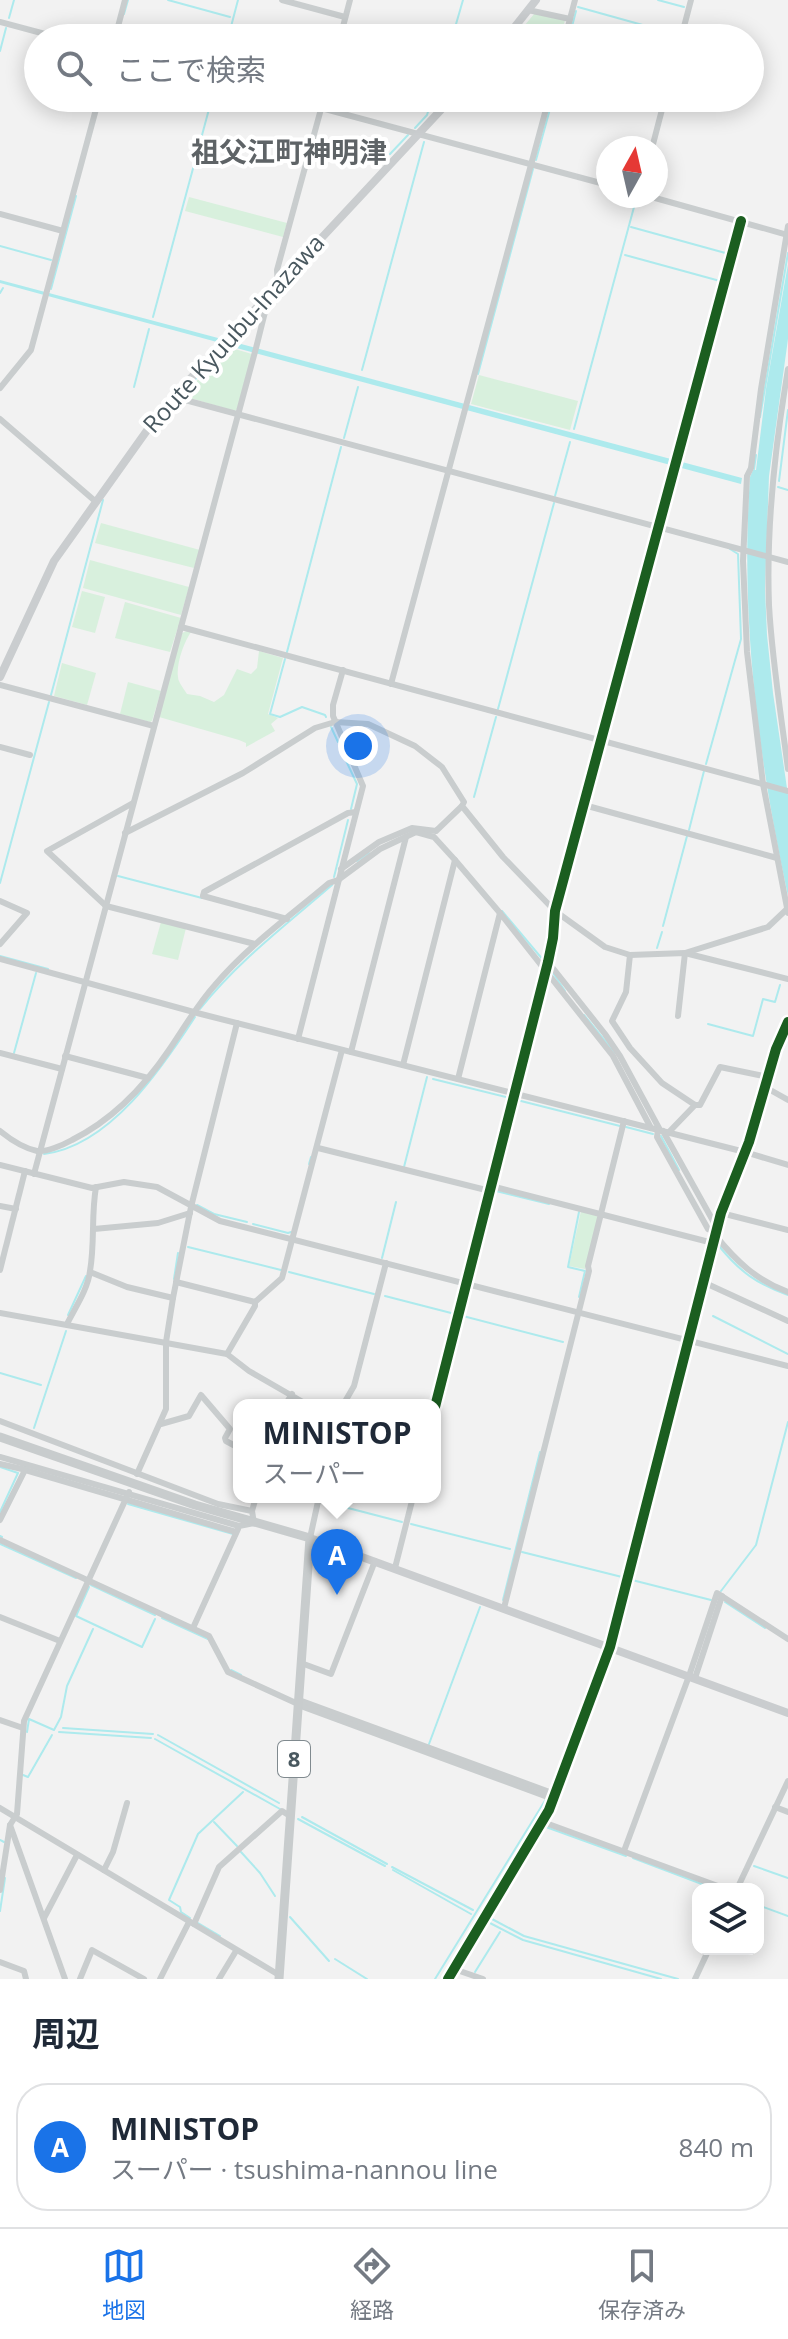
<!DOCTYPE html>
<html lang="ja">
<head>
<meta charset="utf-8">
<style>
  :root { --surface:#fff; --page:#f6f6f7; --text:#1f2937; --muted:#747a83; --line:#e0e1e3; --accent:#1a73e8 }
  body { margin:0; font-family:"Open Sans","Noto Sans JP",sans-serif; background:var(--page); color:var(--text) }
  .controls { position:absolute; right:24px; bottom:24px; display:grid; overflow:hidden; border-radius:16px; box-shadow:0 4px 20px #0003 }
  .controls button { width:72px; height:72px; display:grid; place-items:center; padding:0; border:0; border-bottom:2px solid var(--line); background:var(--surface); color:var(--text); font:40px sans-serif }
  .compass { position:absolute; left:596px; top:136px; width:72px; height:72px; border-radius:50%; background:var(--surface); box-shadow:0 4px 20px #0003; rotate:8deg }
  .you { position:absolute; left:358px; top:746px; width:28px; height:28px; margin:-20px; border:6px solid #fff; border-radius:50%; background:#1a73e8; box-shadow:0 0 0 12px #1a73e833 }
  .badge { display:grid; place-items:center; width:52px; height:52px; border-radius:50%; background:var(--accent); color:#fff; font-size:26px; font-weight:700 }
  .pin { position:absolute; translate:-50% -66px; filter:drop-shadow(0 2px 4px #0008) }
  .pin::after { content:''; position:absolute; top:42px; width:28px; height:24px; background:inherit; clip-path:polygon(0 0,100% 0,50% 100%) }
  .popup { position:absolute; left:233px; top:1399px; width:208px; height:104px; box-sizing:border-box; display:grid; place-content:center; border-radius:16px; background:var(--surface); filter:drop-shadow(0 2px 6px #0005); font-size:26px; white-space:nowrap; color:var(--muted) }
  .popup b { font-size:30px; color:var(--text) }
  .popup::after { content:''; position:absolute; left:50%; top:100%; margin-left:-16px; border:16px solid transparent; border-top-color:var(--surface) }
  .list { margin:0; padding:0; list-style:none }
  h2 { display:flex; justify-content:space-between; align-items:center; height:104px; margin:0; padding:0 32px; font-size:34px }
  h2 small { font-size:26px; font-weight:400; color:var(--muted) }
  .list li { display:grid; grid-template-columns:52px 1fr auto; gap:24px; align-items:center; box-sizing:border-box; height:128px; margin:0 16px 16px; padding:0 16px; border:2px solid var(--line); border-radius:32px }
  .list b { display:block; font-size:30px; white-space:nowrap }
  .list p { margin:0; font-size:26px; white-space:nowrap; color:var(--muted) }
  .list em { font-size:26px; font-style:normal; color:var(--muted) }
  .icon { flex:none; width:44px; height:44px; fill:none; stroke:currentColor; stroke-width:2; stroke-linecap:round; stroke-linejoin:round }
  .map { position:relative; flex:none; width:788px; height:1979px; overflow:hidden }
  .search { position:absolute; background:var(--surface); box-shadow:0 4px 20px #0003; left:24px; right:24px; top:24px; height:88px; display:flex; align-items:center; gap:20px; box-sizing:border-box; padding:0 28px; border-radius:44px; color:var(--muted); font-size:30px }
  .sheet { height:248px; background:var(--surface) }
  nav { display:flex; justify-content:space-around; align-items:center; box-sizing:border-box; height:112px; border-top:2px solid var(--line); background:var(--surface); font-size:22px; color:var(--muted) }
  nav a { display:grid; justify-items:center; gap:4px }
  nav .on { color:var(--accent) }
  .map>svg:first-child { display:block }
</style>
</head>
<body>
<div class="map">
<svg width="788" height="1979" viewBox="0 0 788 1979">
  <rect width="100%" height="100%" fill="#f2f2f2"/>
  <g fill="#d8f0dd">
    <path d="M535 13 565 20 561 36 534 29 531 38H514Z"/>
    <path d="M189 197 287 223 283 237 185 211Z"/>
    <path d="M228 347 252 354 237 409 235 411 183 396Z"/>
    <path d="M479 375 578 401 570 430 471 404Z"/>
    <path d="M101 523 200 550 194 568 95 543Z"/>
    <path d="M90 560 189 587 181 615 83 588Z"/>
    <path d="M82 591 105 597 95 633 72 627Z"/>
    <path d="M125 602 181 618 170 652 115 638Z"/>
    <path d="M187 631 191 632C184 642 176 664 178 677 178 682 184 689 187 694L200 696 214 702 224 695 237 669 251 674 257 668 259 651 283 658 268 714 278 718 271 724 275 731 246 747V743L239 740 159 717 182 633Z"/>
    <path d="M62 663 96 673 87 705 54 696Z"/>
    <path d="M128 682 161 691 152 721 150 722 120 714Z"/>
    <path d="M161 922 186 928 178 960 152 954Z"/>
    <path d="M581 1211 596 1215 598 1218 585 1269 569 1266Z"/>
  </g>
  <g fill="#adeaed">
    <path d="M788 264V339L769 476 765 589 767 635 773 693 788 795V896C758 758 740 618 750 477L753 470H756L766 389Z"/>
    <path d="M0 280 218 338 217 342 0 283Z"/>
    <path d="M230 341 742 478 741 484 229 346Z"/>
  </g>
  <g fill="none" stroke-linecap="round" stroke-linejoin="round">
    <g stroke="#adeaed" stroke-width="2">
      <path d="M168 0 230 17"/>
      <path d="M658 0 684 7"/>
      <path d="M578 7 675 34"/>
      <path d="M124 14 128 0"/>
      <path d="M9 18 14 0"/>
      <path d="M228 38 238 0"/>
      <path d="M452 38 463 0"/>
      <path d="M569 38 576 11"/>
      <path d="M0 51 6 28"/>
      <path d="M434 105 436 98"/>
      <path d="M415 128 427 115 430 105"/>
      <path d="M390 154 408 135"/>
      <path d="M536 160 553 98"/>
      <path d="M631 227 729 254"/>
      <path d="M0 246 51 260"/>
      <path d="M625 255 720 281"/>
      <path d="M51 289 76 196"/>
      <path d="M0 293 3 288"/>
      <path d="M153 317 212 98"/>
      <path d="M362 370 424 142"/>
      <path d="M478 374 533 169"/>
      <path d="M134 387 149 329"/>
      <path d="M182 393 223 350"/>
      <path d="M760 417 788 253"/>
      <path d="M574 429 637 196"/>
      <path d="M344 438 358 387"/>
      <path d="M754 469 756 455"/>
      <path d="M779 481 788 410"/>
      <path d="M778 487 788 490"/>
      <path d="M555 496 570 442"/>
      <path d="M287 652 341 447"/>
      <path d="M285 659 270 714 280 717 302 707 325 715 326 717"/>
      <path d="M51 695 103 500"/>
      <path d="M498 709 554 503"/>
      <path d="M331 727 338 742"/>
      <path d="M340 748 357 784 351 809"/>
      <path d="M706 764 741 639 738 554 730 549"/>
      <path d="M474 797 496 717"/>
      <path d="M689 830 704 771"/>
      <path d="M357 861 369 853"/>
      <path d="M118 876 202 898"/>
      <path d="M334 877 348 820"/>
      <path d="M0 883 49 702"/>
      <path d="M502 911 544 961"/>
      <path d="M663 926 687 836"/>
      <path d="M657 948 662 932"/>
      <path d="M0 956 48 969"/>
      <path d="M551 970 565 991"/>
      <path d="M200 1009C238 961 286 925 332 885"/>
      <path d="M584 1015 615 1053"/>
      <path d="M708 1024 753 1036 763 999 775 1002 780 985"/>
      <path d="M14 1053 36 973"/>
      <path d="M433 1079 510 1098"/>
      <path d="M517 1100 620 1126"/>
      <path d="M626 1127 653 1134"/>
      <path d="M661 1136 679 1170"/>
      <path d="M44 1154C110 1146 162 1068 195 1017"/>
      <path d="M309 1164 311 1157"/>
      <path d="M404 1167 427 1077"/>
      <path d="M496 1191 549 1204"/>
      <path d="M197 1205 214 1214 247 1222"/>
      <path d="M579 1212 568 1267 585 1271 579 1297"/>
      <path d="M253 1224 288 1233 291 1232"/>
      <path d="M719 1246C740 1272 757 1284 788 1295"/>
      <path d="M188 1247 281 1270"/>
      <path d="M382 1258 396 1202"/>
      <path d="M289 1272 374 1294"/>
      <path d="M174 1279 178 1253"/>
      <path d="M385 1296 455 1314"/>
      <path d="M68 1315 86 1276"/>
      <path d="M463 1316 563 1342"/>
      <path d="M713 1316 788 1354"/>
      <path d="M0 1373 41 1385"/>
      <path d="M34 1428 66 1331"/>
      <path d="M0 1467 18 1473 0 1512"/>
      <path d="M313 1499 314 1497"/>
      <path d="M321 1501 402 1522"/>
      <path d="M128 1504 233 1534"/>
      <path d="M411 1524 510 1549"/>
      <path d="M0 1536 2 1537"/>
      <path d="M0 1544 76 1578"/>
      <path d="M522 1552 622 1577"/>
      <path d="M632 1580 711 1600"/>
      <path d="M91 1585 155 1615"/>
      <path d="M89 1587 76 1616 142 1647 155 1619"/>
      <path d="M721 1591 756 1545 788 1422"/>
      <path d="M503 1600 540 1452"/>
      <path d="M725 1602 765 1628"/>
      <path d="M162 1618 208 1639"/>
      <path d="M231 1670 241 1675"/>
      <path d="M63 1728 153 1734"/>
      <path d="M27 1732 29 1719 54 1730 61 1717 67 1686 93 1629"/>
      <path d="M59 1732 151 1738"/>
      <path d="M158 1735 279 1803"/>
      <path d="M155 1739 280 1809"/>
      <path d="M429 1744 480 1607"/>
      <path d="M23 1775 28 1777 52 1735"/>
      <path d="M302 1817 387 1864"/>
      <path d="M298 1819 385 1866"/>
      <path d="M214 1822 237 1846"/>
      <path d="M546 1827 626 1856"/>
      <path d="M0 1840 4 1842"/>
      <path d="M241 1852 260 1873 275 1896"/>
      <path d="M633 1858 715 1889"/>
      <path d="M754 1866 788 1878"/>
      <path d="M392 1867 473 1910"/>
      <path d="M393 1870 471 1914"/>
      <path d="M758 1905 788 1916"/>
      <path d="M0 1911 5 1878"/>
      <path d="M290 1917 329 1961"/>
      <path d="M190 1918 181 1912 180 1907 169 1900 198 1834 243 1792"/>
      <path d="M492 1919 524 1936 678 1979"/>
      <path d="M488 1922 523 1940 661 1979"/>
      <path d="M198 1923 220 1936"/>
      <path d="M335 1959 367 1979"/>
      <path d="M475 1972 500 1932"/>
      <path d="M435 1979 546 1799"/>
    </g>
    <g stroke="#c9cdce" stroke-width="6">
      <path d="M282 0 345 17"/>
      <path d="M528 10 570 19"/>
      <path d="M0 22 60 38"/>
      <path d="M115 38 125 0"/>
      <path d="M340 38 350 0"/>
      <path d="M565 38 575 0"/>
      <path d="M681 38 691 0"/>
      <path d="M284 98 608 185"/>
      <path d="M652 148 665 98"/>
      <path d="M648 196 788 235"/>
      <path d="M0 214 63 231"/>
      <path d="M788 226 761 389 751 468 747 476 743 561 747 652 763 784 788 913"/>
      <path d="M278 286 277 270 324 98"/>
      <path d="M788 369C775 446 766 526 769 605 772 660 781 714 788 769"/>
      <path d="M0 388 31 350 99 98"/>
      <path d="M174 397 788 562"/>
      <path d="M0 419 95 501"/>
      <path d="M181 627 788 791"/>
      <path d="M391 684 549 98"/>
      <path d="M0 685 154 726"/>
      <path d="M0 747 30 755"/>
      <path d="M133 803 47 851 106 906 255 944"/>
      <path d="M584 805 777 858"/>
      <path d="M125 833 243 773 315 728 335 722 368 724 415 746 442 767 464 802 462 806 503 857 555 911 605 947 630 955 685 953 788 979"/>
      <path d="M455 860 500 913"/>
      <path d="M341 869 379 842 412 828 436 831 462 806"/>
      <path d="M203 896 204 892 348 813 356 812"/>
      <path d="M203 896 287 919"/>
      <path d="M0 901 27 913 0 944"/>
      <path d="M630 955 626 992 612 1021 630 1048 662 1083 695 1105H700L720 1067 768 1077"/>
      <path d="M0 959 201 1014 745 1152 788 1165"/>
      <path d="M548 962 605 1034 620 1056 660 1130"/>
      <path d="M678 1016 685 953 768 927 787 909"/>
      <path d="M298 1039 363 786 333 716V705L343 670"/>
      <path d="M351 1052 406 837"/>
      <path d="M0 1053 62 1069"/>
      <path d="M65 1056 148 1078"/>
      <path d="M458 1079 500 913 613 1056 651 1128"/>
      <path d="M765 1087 788 1100"/>
      <path d="M658 1130 657 1137 708 1229 716 1233"/>
      <path d="M0 1131C11 1140 23 1148 37 1151 47 1152 63 1145 72 1140 112 1120 144 1087 169 1050 184 1028 197 1005 215 985 248 946 290 916 329 883L338 880 380 849 416 832 434 837 455 860 403 1065"/>
      <path d="M663 1131 717 1228"/>
      <path d="M669 1132 695 1105"/>
      <path d="M318 1148 490 1191"/>
      <path d="M0 1165 92 1188 124 1182 157 1187 220 1221 788 1366"/>
      <path d="M34 1174 256 348 265 312 266 298"/>
      <path d="M491 1186 713 1243"/>
      <path d="M0 1206 16 1209"/>
      <path d="M721 1213 788 1230"/>
      <path d="M94 1229 158 1223 190 1213"/>
      <path d="M715 1235C736 1261 756 1280 788 1292"/>
      <path d="M0 1270 25 1171"/>
      <path d="M90 1272 127 1287 173 1298"/>
      <path d="M176 1282 255 1302"/>
      <path d="M703 1282 788 1321"/>
      <path d="M0 1313 227 1354 249 1371 308 1405"/>
      <path d="M67 1324C75 1308 88 1289 90 1271 95 1243 91 1215 96 1187"/>
      <path d="M227 1354 255 1306V1302L282 1278 342 1050"/>
      <path d="M285 1405 292 1394"/>
      <path d="M343 1405 354 1386 386 1263"/>
      <path d="M435 1407 548 962 553 938 555 911 741 221"/>
      <path d="M0 1421 218 1504 252 1511 254 1523 239 1526 0 1457"/>
      <path d="M161 1424 189 1416 201 1395 230 1429 225 1438 226 1441 239 1448"/>
      <path d="M0 1464 22 1469 236 1532"/>
      <path d="M137 1474 166 1409V1342L173 1298 191 1207 237 1023"/>
      <path d="M252 1511 256 1497"/>
      <path d="M0 1520 25 1470"/>
      <path d="M310 1538 319 1497"/>
      <path d="M0 1540 209 1636 228 1672 298 1704"/>
      <path d="M395 1568 413 1497"/>
      <path d="M504 1608 589 1271 588 1266 624 1121"/>
      <path d="M0 1617 60 1641"/>
      <path d="M193 1628 238 1529"/>
      <path d="M301 1663 331 1674 375 1561"/>
      <path d="M695 1678 722 1596"/>
      <path d="M299 1700 555 1794"/>
      <path d="M298 1705 553 1799"/>
      <path d="M0 1720 23 1728"/>
      <path d="M775 1807 788 1812"/>
      <path d="M0 1808 279 1975"/>
      <path d="M543 1822 726 1889"/>
      <path d="M10 1825 65 1979"/>
      <path d="M624 1851 689 1676 717 1593 788 1639"/>
      <path d="M104 1870 113 1852 127 1803"/>
      <path d="M737 1889 788 1781"/>
      <path d="M0 1890 10 1825 17 1814 24 1721 129 1492"/>
      <path d="M44 1918 77 1855"/>
      <path d="M194 1924 219 1867 282 1811 290 1816"/>
      <path d="M0 1962 24 1971 26 1979"/>
      <path d="M454 1969 483 1979"/>
      <path d="M80 1979 92 1950 144 1979"/>
      <path d="M160 1979 189 1922"/>
      <path d="M219 1979 236 1951"/>
      <path d="M695 1979 709 1949"/>
    </g>
    <g stroke="#cacdcf" stroke-width="8">
      <path d="M506 38 536 0"/>
      <path d="M0 677 54 561 163 408 452 98"/>
      <path d="M310 1538 788 1713"/>
      <path d="M448 1979 549 1810 610 1647 721 1213 749 1142 776 1049 788 1022"/>
    </g>
    <path stroke="#c8cccd" stroke-width="9" d="M0 1437 195 1505 310 1538 279 1979"/>
    <g stroke="#fff" stroke-width="15">
      <g id="cycleway">
        <path d="M435 1407 548 962 553 938 555 911 741 221"/>
        <path d="M448 1979 549 1810 610 1647 721 1213 749 1142 776 1049 788 1022"/>
      </g>
    </g>
    <use href="#cycleway" stroke="#1b5e20" stroke-width="10"/>
  </g>
  <g text-anchor="middle" stroke-width="8" stroke-linejoin="round" paint-order="stroke">
    <rect fill="#fff" stroke="#808a8f" stroke-width="2" x="278" y="1741" width="32" height="36" rx="6"/>
    <g font-size="22" font-weight="bold" fill="#49585f">
      <text x="294" y="1767">8</text>
    </g>
    <g font-size="24" fill="#49585f" stroke="#fff">
      <text transform="translate(234 334) rotate(-48)" y="8">Route Kyuubu-Inazawa</text>
    </g>
    <g font-size="28" font-weight="bold" fill="#5e6366" stroke="#fff">
      <text x="289" y="162">祖父江町神明津</text>
    </g>
  </g>
</svg>
<div class="controls">
<button><svg class="icon" aria-label="layers" viewBox="0 0 24 24"><path d="M12 4l9 5-9 5-9-5zM3 14l9 5 9-5"/></svg></button>
</div>
<svg class="compass" viewBox="-18 -18 36 36"><path d="M0-13l5 13h-10z" fill="#e53935"/><path d="M0 13l5-13h-10z" fill="#747a83"/></svg>
<div class="you"></div>
<div class="pin badge" style="left:337px;top:1595px">A</div>
<div class="popup"><b>MINISTOP</b>スーパー</div>
<div class="search"><svg class="icon" aria-label="search" viewBox="0 0 24 24"><circle cx="10" cy="10" r="6"/><path d="M15 15l6 6"/></svg>ここで検索</div>
</div>
<section class="sheet">
<h2>周辺<small></small></h2>
<ul class="list">
<li><span class="badge">A</span><div><b>MINISTOP</b><p>スーパー · tsushima-nannou line</p></div><em>840 m</em></li>
</ul>
</section>
<nav>
<a class="on"><svg class="icon" aria-label="map" viewBox="0 0 24 24"><path d="M3 6l6-2 6 2 6-2v14l-6 2-6-2-6 2zM9 4v14M15 6v14"/></svg>地図</a>
<a><svg class="icon" aria-label="directions" viewBox="0 0 24 24"><path d="M12 3l9 9-9 9-9-9zM9 14v-3h6M13 9l2 2-2 2"/></svg>経路</a>
<a><svg class="icon" aria-label="saved" viewBox="0 0 24 24"><path d="M7 4h10v16l-5-4-5 4z"/></svg>保存済み</a>
</nav>
</body>
</html>
